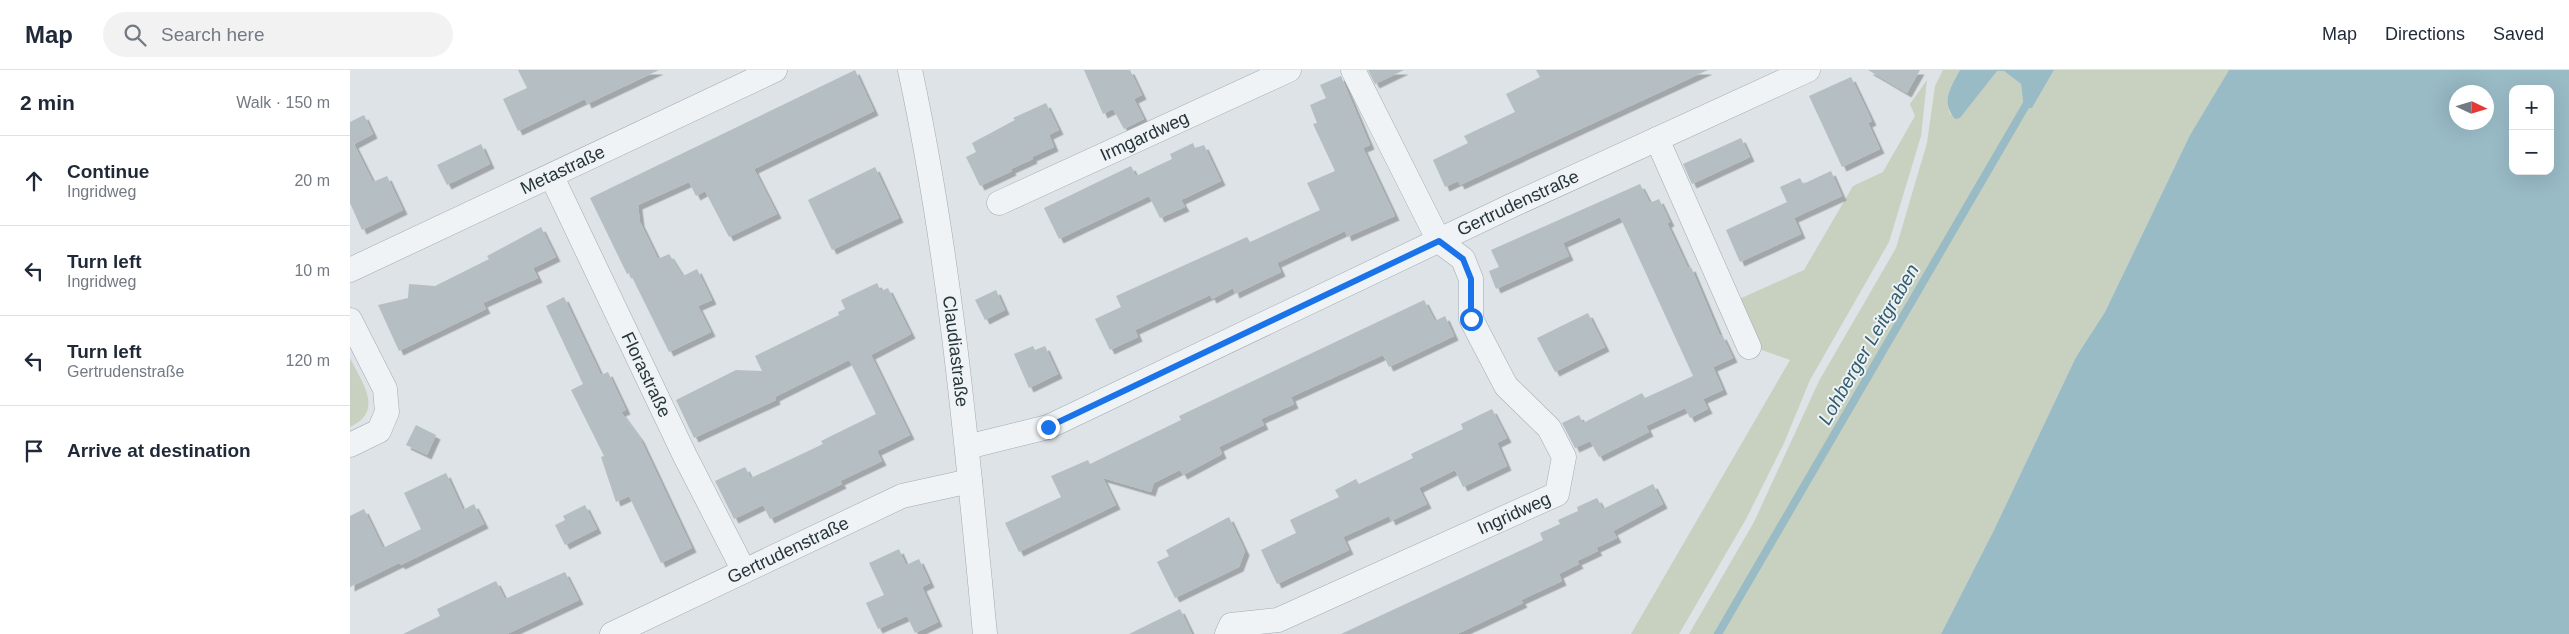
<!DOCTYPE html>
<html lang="en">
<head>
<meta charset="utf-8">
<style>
  :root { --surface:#fff; --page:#f2f2f3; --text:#1f2937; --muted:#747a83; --line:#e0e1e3 }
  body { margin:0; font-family:Arial,sans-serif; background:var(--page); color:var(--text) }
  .controls { position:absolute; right:15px; top:15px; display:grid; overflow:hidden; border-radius:10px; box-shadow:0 5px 20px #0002 }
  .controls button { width:45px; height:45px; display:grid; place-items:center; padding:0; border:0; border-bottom:1px solid var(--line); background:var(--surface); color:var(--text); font:25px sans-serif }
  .compass { position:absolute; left:2099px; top:15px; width:45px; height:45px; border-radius:50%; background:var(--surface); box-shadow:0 5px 20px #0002; rotate:94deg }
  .stop { position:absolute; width:15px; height:15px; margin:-11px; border:4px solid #1a73e8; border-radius:50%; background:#fff }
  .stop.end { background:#1a73e8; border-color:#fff; box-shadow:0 1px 5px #0008 }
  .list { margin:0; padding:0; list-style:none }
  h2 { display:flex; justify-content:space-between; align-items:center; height:65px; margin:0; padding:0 20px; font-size:21px }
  h2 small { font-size:16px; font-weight:400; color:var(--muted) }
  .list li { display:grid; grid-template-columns:32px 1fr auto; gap:15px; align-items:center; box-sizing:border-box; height:90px; padding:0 20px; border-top:1px solid var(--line) }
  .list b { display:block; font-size:19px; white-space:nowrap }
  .list p { margin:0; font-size:16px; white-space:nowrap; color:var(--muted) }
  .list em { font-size:16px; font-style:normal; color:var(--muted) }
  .icon { flex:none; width:28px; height:28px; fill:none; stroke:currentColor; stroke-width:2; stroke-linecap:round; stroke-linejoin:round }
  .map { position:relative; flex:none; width:2219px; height:564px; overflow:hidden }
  header { display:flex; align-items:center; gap:30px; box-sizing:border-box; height:70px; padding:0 25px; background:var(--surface); border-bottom:1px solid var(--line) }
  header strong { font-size:24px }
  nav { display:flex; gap:28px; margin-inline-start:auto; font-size:18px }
  .search { width:350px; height:45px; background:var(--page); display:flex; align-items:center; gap:12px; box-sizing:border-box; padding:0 18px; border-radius:28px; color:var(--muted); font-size:19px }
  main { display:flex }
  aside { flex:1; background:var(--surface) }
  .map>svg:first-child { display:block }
</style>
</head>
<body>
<header>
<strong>Map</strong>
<div class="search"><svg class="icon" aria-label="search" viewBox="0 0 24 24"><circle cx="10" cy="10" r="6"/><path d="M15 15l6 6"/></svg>Search here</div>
<nav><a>Map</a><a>Directions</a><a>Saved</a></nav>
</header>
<main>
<aside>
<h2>2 min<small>Walk · 150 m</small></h2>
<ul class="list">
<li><svg class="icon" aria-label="ahead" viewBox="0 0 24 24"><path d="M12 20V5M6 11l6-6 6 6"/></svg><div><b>Continue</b><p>Ingridweg</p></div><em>20 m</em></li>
<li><svg class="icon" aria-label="left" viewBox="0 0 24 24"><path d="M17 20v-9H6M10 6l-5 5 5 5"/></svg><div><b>Turn left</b><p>Ingridweg</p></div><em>10 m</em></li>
<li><svg class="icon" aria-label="left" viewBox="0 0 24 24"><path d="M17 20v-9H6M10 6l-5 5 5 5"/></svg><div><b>Turn left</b><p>Gertrudenstraße</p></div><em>120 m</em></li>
<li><svg class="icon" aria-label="arrive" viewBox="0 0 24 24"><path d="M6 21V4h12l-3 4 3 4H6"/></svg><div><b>Arrive at destination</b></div></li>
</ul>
</aside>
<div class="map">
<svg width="2219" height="564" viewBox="0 0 2219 564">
  <defs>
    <filter id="shadow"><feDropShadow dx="4.5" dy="4.5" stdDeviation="0" flood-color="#0004"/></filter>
  </defs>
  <rect width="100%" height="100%" fill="#dde3e7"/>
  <g fill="#c8d0bf">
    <path d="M1593 0H1610C1601 15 1594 26 1600 44L1610 48 1647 0 1654 1 1671 14 1674 39 1682 38 1704 0H1879L1840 65 1755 242 1726 287 1644 460 1591 564H1339L1404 452 1469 311 1546 178 1577 73 1585 16Z"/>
    <path d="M1577 10 1571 66 1539 172 1460 310 1434 373 1396 449 1329 564H1281L1440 290 1409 279 1387 230 1454 200 1503 116 1533 102 1565 46 1560 34Z"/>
    <path d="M0 288C12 313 35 341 0 357Z"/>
  </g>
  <g fill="#99bbc6" fill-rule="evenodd">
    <path d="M1610 0H1704L1682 38 1674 39 1671 14 1654 1H1647L1610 48 1605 49C1590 32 1601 16 1610 0Z"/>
    <path d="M1879 0H2219V564H1591L1644 460 1726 287 1755 242 1840 65ZM2163 19H2200V101H2163ZM2136 22V52H2106V22Z"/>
  </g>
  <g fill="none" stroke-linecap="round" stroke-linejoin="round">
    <path stroke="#99bbc6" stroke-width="8" d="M1368 564 1679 30"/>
  </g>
  <g fill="#b5bec3" filter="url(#shadow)">
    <path d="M168 0H309L237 34 235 29 168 61 153 29 177 18Z"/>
    <path d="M505 0 524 41 404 99 427 144 379 167 355 121 346 126 339 112 288 135 290 152 308 189 319 184 333 206 347 199 362 230 348 236 361 262 319 282 280 203 277 204 240 128Z"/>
    <path d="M734 0H780L792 25 784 29 794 49 774 59 763 39 753 44Z"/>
    <path d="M1018 0H1054L1025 14Z"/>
    <path d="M1186 0H1358L1110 115 1108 111 1095 117 1083 90 1118 73 1114 66 1165 42 1156 24 1190 7Z"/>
    <path d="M1518 0H1570L1557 23Z"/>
    <path d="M991 6 1020 75 1013 78 1045 146 997 167 995 161 927 193 931 202 885 224 883 218 862 229 860 225 785 260 788 267 760 280 745 249 771 237 766 226 897 167 900 172 970 140 957 113 985 101 963 54 967 53 960 35 976 28 970 15Z"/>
    <path d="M1501 7 1522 51 1518 53 1530 79 1492 97 1459 26Z"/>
    <path d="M696 33 709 60 699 65 704 77 682 87 683 89 661 99 662 101 630 116 616 87 626 82 622 73 665 50 663 48Z"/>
    <path d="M14 45 23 64 4 74 23 112 37 106 53 140 12 160 0 133V52Z"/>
    <path d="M1391 68 1400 87 1342 114 1333 94Z"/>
    <path d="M843 73 845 78 854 75 871 111 831 130 835 137 810 148 799 126 709 169 694 138 781 96 786 106 822 89 820 84Z"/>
    <path d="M131 74 140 94 97 115 87 95Z"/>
    <path d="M525 97 549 148 482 180 458 130Z"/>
    <path d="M1481 101 1492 126 1444 148 1451 164 1390 192 1376 160 1437 132 1442 143 1430 117 1450 108 1453 114Z"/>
    <path d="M1290 114 1300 133 1309 129 1320 152 1317 153 1338 198 1341 197 1370 266 1372 265 1383 288 1363 297 1373 320 1353 329 1358 339 1340 348 1335 338 1296 356 1299 362 1249 387 1240 371 1225 378 1212 353 1229 345 1233 353 1292 323 1295 328 1343 306 1270 147 1213 173 1219 186 1146 219 1139 201 1149 197 1141 180Z"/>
    <path d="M191 157 206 187 183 198 188 208 133 233 136 239 49 281 28 235 58 228 59 214 85 216 139 189 137 186Z"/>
    <path d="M527 213 531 221 538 218 561 264 521 285 560 365 527 381 532 391 490 411 492 414 420 449 413 435 384 449 365 411 395 397 401 408 473 374 471 371 526 344 499 290 425 327 426 330 344 368 326 330 386 300 412 301 405 286 489 245 488 242 495 239 491 230Z"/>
    <path d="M646 220 655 240 635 250 625 230Z"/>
    <path d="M214 227 251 305 258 302 276 340 271 342 290 368 342 478 311 493 279 426 266 432 251 387 254 386 221 320 233 314 196 236Z"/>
    <path d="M1074 230 1085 251 1095 246 1104 266 1039 297 1033 285 941 327 944 334 911 349 914 355 869 377 872 384 833 405 830 400 804 413 801 422 753 408 766 435 669 482 655 453 711 427 701 406 738 390 740 394 831 350 829 346Z"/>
    <path d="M1238 243 1255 277 1205 302 1187 268Z"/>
    <path d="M683 276 685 280 695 276 708 304 679 318 664 284Z"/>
    <path d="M1142 339 1157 368 1147 373 1157 396 1113 417 1105 400 1069 418 1077 434 1041 451 1039 446 993 467 999 480 927 514 911 480 946 463 940 450 989 427 985 420 1006 409 1009 414 1063 388 1061 384 1113 359 1111 354Z"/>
    <path d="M66 355 86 365 77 385 56 375Z"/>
    <path d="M96 403 113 440 124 434 134 454 51 495 49 493 0 517V446L14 439 33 478 71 459 54 423Z"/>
    <path d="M1303 414 1313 434 1263 461 1267 468 1246 478 1248 481 1227 491 1229 494 1209 504 1212 511 1171 530 1173 533 1107 564H991L1193 470 1190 463 1210 454 1208 450 1228 441 1227 437 1247 428 1253 439Z"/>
    <path d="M235 435 247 459 215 475 205 455 215 450 213 446Z"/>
    <path d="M879 447 895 481 889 497 825 528 807 492 819 486 816 480Z"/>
    <path d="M549 479 556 495 569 489 580 513 572 517 588 552 565 563 557 546 528 559 516 533 534 525 519 493Z"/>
    <path d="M215 502 229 530 157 564H53L90 546 87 539 146 511 155 529Z"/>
    <path d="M830 539 842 564H779Z"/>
  </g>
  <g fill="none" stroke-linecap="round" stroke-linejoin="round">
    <g stroke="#a3abb1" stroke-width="25">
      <g id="minor">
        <path id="s1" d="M560 0C600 185 617 376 635 564"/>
        <path d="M1307 69 1399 277"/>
        <path id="s2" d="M202 107 335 386 394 501"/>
        <path id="s3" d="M649 133 939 0"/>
        <path id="s4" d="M0 200 425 0"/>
        <path d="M0 250 35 319 37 342 29 361 0 375"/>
        <path id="s5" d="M617 377 698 357 1165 134 1458 0"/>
        <path id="s6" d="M262 564 552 426 620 411"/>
        <path id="s7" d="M877 564 881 555 928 550 1207 424 1214 387 1199 358 1156 316 1121 249V209L1113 189 1089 171 1003 0"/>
      </g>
    </g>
    <use href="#minor" stroke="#f0f3f5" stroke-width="24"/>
  </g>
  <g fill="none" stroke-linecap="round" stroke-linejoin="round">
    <path stroke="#1a73e8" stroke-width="6" d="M698 357 1089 171 1113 189 1121 209V249"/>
  </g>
  <g text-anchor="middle" stroke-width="4" stroke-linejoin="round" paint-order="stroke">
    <g font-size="18" fill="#27353d" stroke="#edf2f4">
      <text dy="6" stroke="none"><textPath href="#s3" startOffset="160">Irmgardweg</textPath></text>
      <text dy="6" stroke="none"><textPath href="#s4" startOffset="235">Metastraße</textPath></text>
      <text dy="6" stroke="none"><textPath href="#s5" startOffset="604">Gertrudenstraße</textPath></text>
      <text dy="6" stroke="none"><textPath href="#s1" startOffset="285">Claudiastraße</textPath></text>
      <text dy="6" stroke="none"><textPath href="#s2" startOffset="219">Florastraße</textPath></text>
      <text dy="6" stroke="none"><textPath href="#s7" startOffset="316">Ingridweg</textPath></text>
      <text dy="6" stroke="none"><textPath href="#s6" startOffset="195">Gertrudenstraße</textPath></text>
    </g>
    <g font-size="19" font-style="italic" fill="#335d6f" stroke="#edf2f4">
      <text transform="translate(1518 274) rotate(-60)" y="7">Lohberger Leitgraben</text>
    </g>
  </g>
</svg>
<div class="controls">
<button>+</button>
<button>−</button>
</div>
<svg class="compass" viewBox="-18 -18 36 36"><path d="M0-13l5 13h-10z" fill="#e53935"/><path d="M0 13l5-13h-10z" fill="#747a83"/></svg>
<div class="stop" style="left:1121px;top:249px"></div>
<div class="stop end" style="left:698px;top:357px"></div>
</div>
</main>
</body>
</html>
